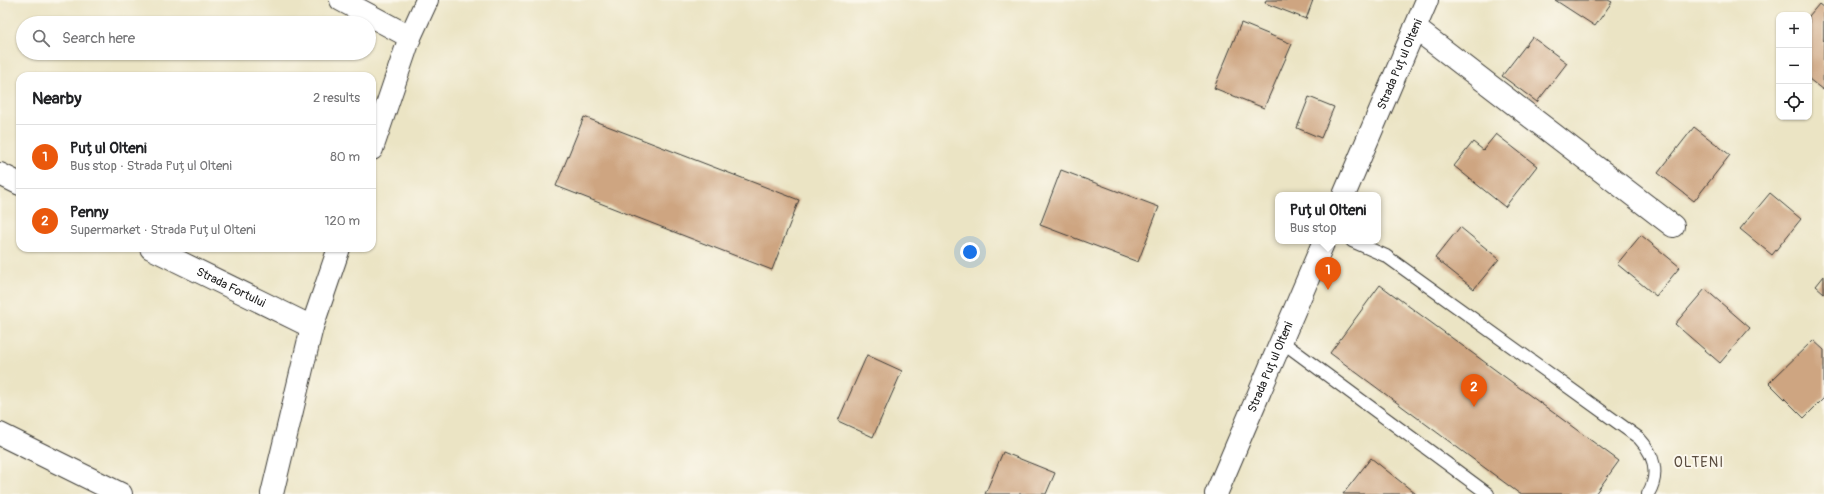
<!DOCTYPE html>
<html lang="en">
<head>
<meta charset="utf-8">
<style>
  :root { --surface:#fff; --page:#f2f2f2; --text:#202124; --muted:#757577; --line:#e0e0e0; --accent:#ea580c }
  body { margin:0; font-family:Pangolin,sans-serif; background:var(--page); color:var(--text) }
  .controls { position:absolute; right:12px; top:12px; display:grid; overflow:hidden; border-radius:8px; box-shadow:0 1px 3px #0004 }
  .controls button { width:36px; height:36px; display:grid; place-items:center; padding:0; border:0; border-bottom:1px solid var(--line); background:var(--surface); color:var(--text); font:20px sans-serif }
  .you { position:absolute; left:970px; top:252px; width:14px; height:14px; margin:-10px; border:3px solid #fff; border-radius:50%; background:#1a73e8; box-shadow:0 0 0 6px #1a73e833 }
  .badge { display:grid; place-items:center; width:26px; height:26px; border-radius:50%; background:var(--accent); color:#fff; font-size:13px; font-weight:700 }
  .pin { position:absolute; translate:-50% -33px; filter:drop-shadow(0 1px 2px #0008) }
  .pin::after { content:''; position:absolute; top:21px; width:14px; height:12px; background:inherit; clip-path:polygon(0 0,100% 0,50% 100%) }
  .popup { position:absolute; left:1275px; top:192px; width:106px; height:52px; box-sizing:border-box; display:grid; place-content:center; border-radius:8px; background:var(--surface); filter:drop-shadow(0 1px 3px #0005); font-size:13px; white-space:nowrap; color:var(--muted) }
  .popup b { font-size:15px; color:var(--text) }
  .popup::after { content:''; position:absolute; left:50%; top:100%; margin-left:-8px; border:8px solid transparent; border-top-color:var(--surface) }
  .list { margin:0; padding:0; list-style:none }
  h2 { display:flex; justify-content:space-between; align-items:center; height:52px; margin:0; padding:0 16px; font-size:17px }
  h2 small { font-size:13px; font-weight:400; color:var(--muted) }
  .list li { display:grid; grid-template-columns:26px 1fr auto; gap:12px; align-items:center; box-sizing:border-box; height:64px; padding:0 16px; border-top:1px solid var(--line) }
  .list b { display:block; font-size:15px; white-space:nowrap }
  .list p { margin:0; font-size:13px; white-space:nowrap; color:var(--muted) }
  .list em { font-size:13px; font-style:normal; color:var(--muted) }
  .icon { flex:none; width:22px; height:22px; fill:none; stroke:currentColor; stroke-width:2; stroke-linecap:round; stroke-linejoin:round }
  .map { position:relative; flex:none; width:1824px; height:494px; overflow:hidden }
  .search { position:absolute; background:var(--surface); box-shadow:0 1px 3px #0004; left:16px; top:16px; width:360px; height:44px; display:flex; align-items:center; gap:10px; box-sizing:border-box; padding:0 14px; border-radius:22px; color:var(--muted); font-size:15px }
  .panel { position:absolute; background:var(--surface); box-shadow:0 1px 3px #0004; left:16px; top:72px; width:360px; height:180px; border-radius:12px }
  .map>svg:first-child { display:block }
</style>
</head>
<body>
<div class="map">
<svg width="1824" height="494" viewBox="0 0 1824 494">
  <rect width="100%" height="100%" fill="#fbf7ec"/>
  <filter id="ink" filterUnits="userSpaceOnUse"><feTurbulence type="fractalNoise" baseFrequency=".025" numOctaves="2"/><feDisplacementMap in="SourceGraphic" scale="8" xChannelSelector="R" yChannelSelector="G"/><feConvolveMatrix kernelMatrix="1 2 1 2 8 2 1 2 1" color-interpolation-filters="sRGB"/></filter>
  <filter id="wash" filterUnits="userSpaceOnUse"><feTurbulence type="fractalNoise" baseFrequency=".012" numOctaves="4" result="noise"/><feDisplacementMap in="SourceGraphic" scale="16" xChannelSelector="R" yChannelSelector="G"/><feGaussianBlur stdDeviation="0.9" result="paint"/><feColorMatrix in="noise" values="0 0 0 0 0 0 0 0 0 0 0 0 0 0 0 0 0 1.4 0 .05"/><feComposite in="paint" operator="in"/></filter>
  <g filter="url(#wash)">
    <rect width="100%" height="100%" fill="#ebe4c4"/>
    <g id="blocks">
      <g fill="#cea581">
        <path d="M1266 0H1313L1306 19 1265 3Z"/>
        <path d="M1555 0H1608L1612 2 1595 26Z"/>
        <path d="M1819 4 1824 8 1823 90 1809 79V16Z"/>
        <path d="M1241 23 1292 44 1264 108 1214 88Z"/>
        <path d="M1532 37 1567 63 1537 102 1502 76Z"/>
        <path d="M1309 97 1334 107 1321 138 1297 128Z"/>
        <path d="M584 117 799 200 772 270 556 186Z"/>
        <path d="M1694 127 1730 155 1694 201 1658 173Z"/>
        <path d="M1496 134 1537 166 1505 207 1454 166 1473 142 1483 150Z"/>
        <path d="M1061 170 1159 207 1138 262 1040 225Z"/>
        <path d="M1770 193 1801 219 1772 255 1740 229Z"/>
        <path d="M1460 227 1499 259 1474 289 1435 258Z"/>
        <path d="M1641 235 1680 267 1656 296 1617 264Z"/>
        <path d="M1824 276V293L1816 286Z"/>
        <path d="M1380 285 1619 461 1595 494H1520L1330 353Z"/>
        <path d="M1705 289 1750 328 1720 363 1675 324Z"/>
        <path d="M1813 340 1824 350V398L1804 418 1769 383Z"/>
        <path d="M867 355 902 371 873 437 838 421Z"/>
        <path d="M1003 452 1055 473 1046 494H985Z"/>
        <path d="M1371 458 1416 494H1343Z"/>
      </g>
    </g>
  </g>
  <g filter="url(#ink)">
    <use href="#blocks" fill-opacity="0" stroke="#3b3a35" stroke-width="1"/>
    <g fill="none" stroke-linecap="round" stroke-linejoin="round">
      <g stroke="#3b3a35" stroke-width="14">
        <g id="service">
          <path d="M1352 241 1386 256 1639 438C1654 454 1660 474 1648 494"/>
          <path d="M1281 341 1488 494"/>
        </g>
      </g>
      <g stroke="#3b3a35" stroke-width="24">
        <g id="minor">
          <path d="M341 0 410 37"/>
          <path d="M1415 28 1673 226"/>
          <path d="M372 149 410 37 427 0"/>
          <path d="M0 174 20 184"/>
          <path id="s1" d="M151 248 312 327"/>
          <path d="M0 434 121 494"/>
          <path d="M272 494 312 327 339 248"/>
        </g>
      </g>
      <g stroke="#3b3a35" stroke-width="24">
        <g id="tertiary">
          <path id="s2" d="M1344 195 1427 0"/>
          <path id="s3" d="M1216 494 1324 241"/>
        </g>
      </g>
      <use href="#service" stroke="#fff" stroke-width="12"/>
      <use href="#minor" stroke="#fff" stroke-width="22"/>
      <use href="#tertiary" stroke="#fff" stroke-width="22"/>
    </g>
  </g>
  <g text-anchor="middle" stroke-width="4" stroke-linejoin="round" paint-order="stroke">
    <g font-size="12" fill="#1c1c1c" stroke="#fbf7ec">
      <text dy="4" stroke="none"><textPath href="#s2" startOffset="142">Strada Puțul Olteni</textPath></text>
      <text dy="4" stroke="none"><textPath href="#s1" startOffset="89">Strada Fortului</textPath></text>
      <text dy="4" stroke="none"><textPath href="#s3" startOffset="138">Strada Puțul Olteni</textPath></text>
    </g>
    <g font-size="14" letter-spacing="1" fill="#5a4c3f" stroke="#fbf7ec">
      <text x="1699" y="467">OLTENI</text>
    </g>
  </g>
</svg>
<div class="controls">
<button>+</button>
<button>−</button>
<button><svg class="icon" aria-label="locate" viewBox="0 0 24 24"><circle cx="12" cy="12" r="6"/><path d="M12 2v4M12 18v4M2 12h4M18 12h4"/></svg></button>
</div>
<div class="you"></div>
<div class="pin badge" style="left:1328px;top:290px">1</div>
<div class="popup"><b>Puțul Olteni</b>Bus stop</div>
<div class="pin badge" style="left:1474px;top:407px">2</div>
<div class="search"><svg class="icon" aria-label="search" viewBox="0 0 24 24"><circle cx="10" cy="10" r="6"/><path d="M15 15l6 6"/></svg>Search here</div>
<section class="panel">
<h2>Nearby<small>2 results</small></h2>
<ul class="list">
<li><span class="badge">1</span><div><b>Puțul Olteni</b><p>Bus stop · Strada Puțul Olteni</p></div><em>80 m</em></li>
<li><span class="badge">2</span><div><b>Penny</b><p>Supermarket · Strada Puțul Olteni</p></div><em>120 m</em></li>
</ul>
</section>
</div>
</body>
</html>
